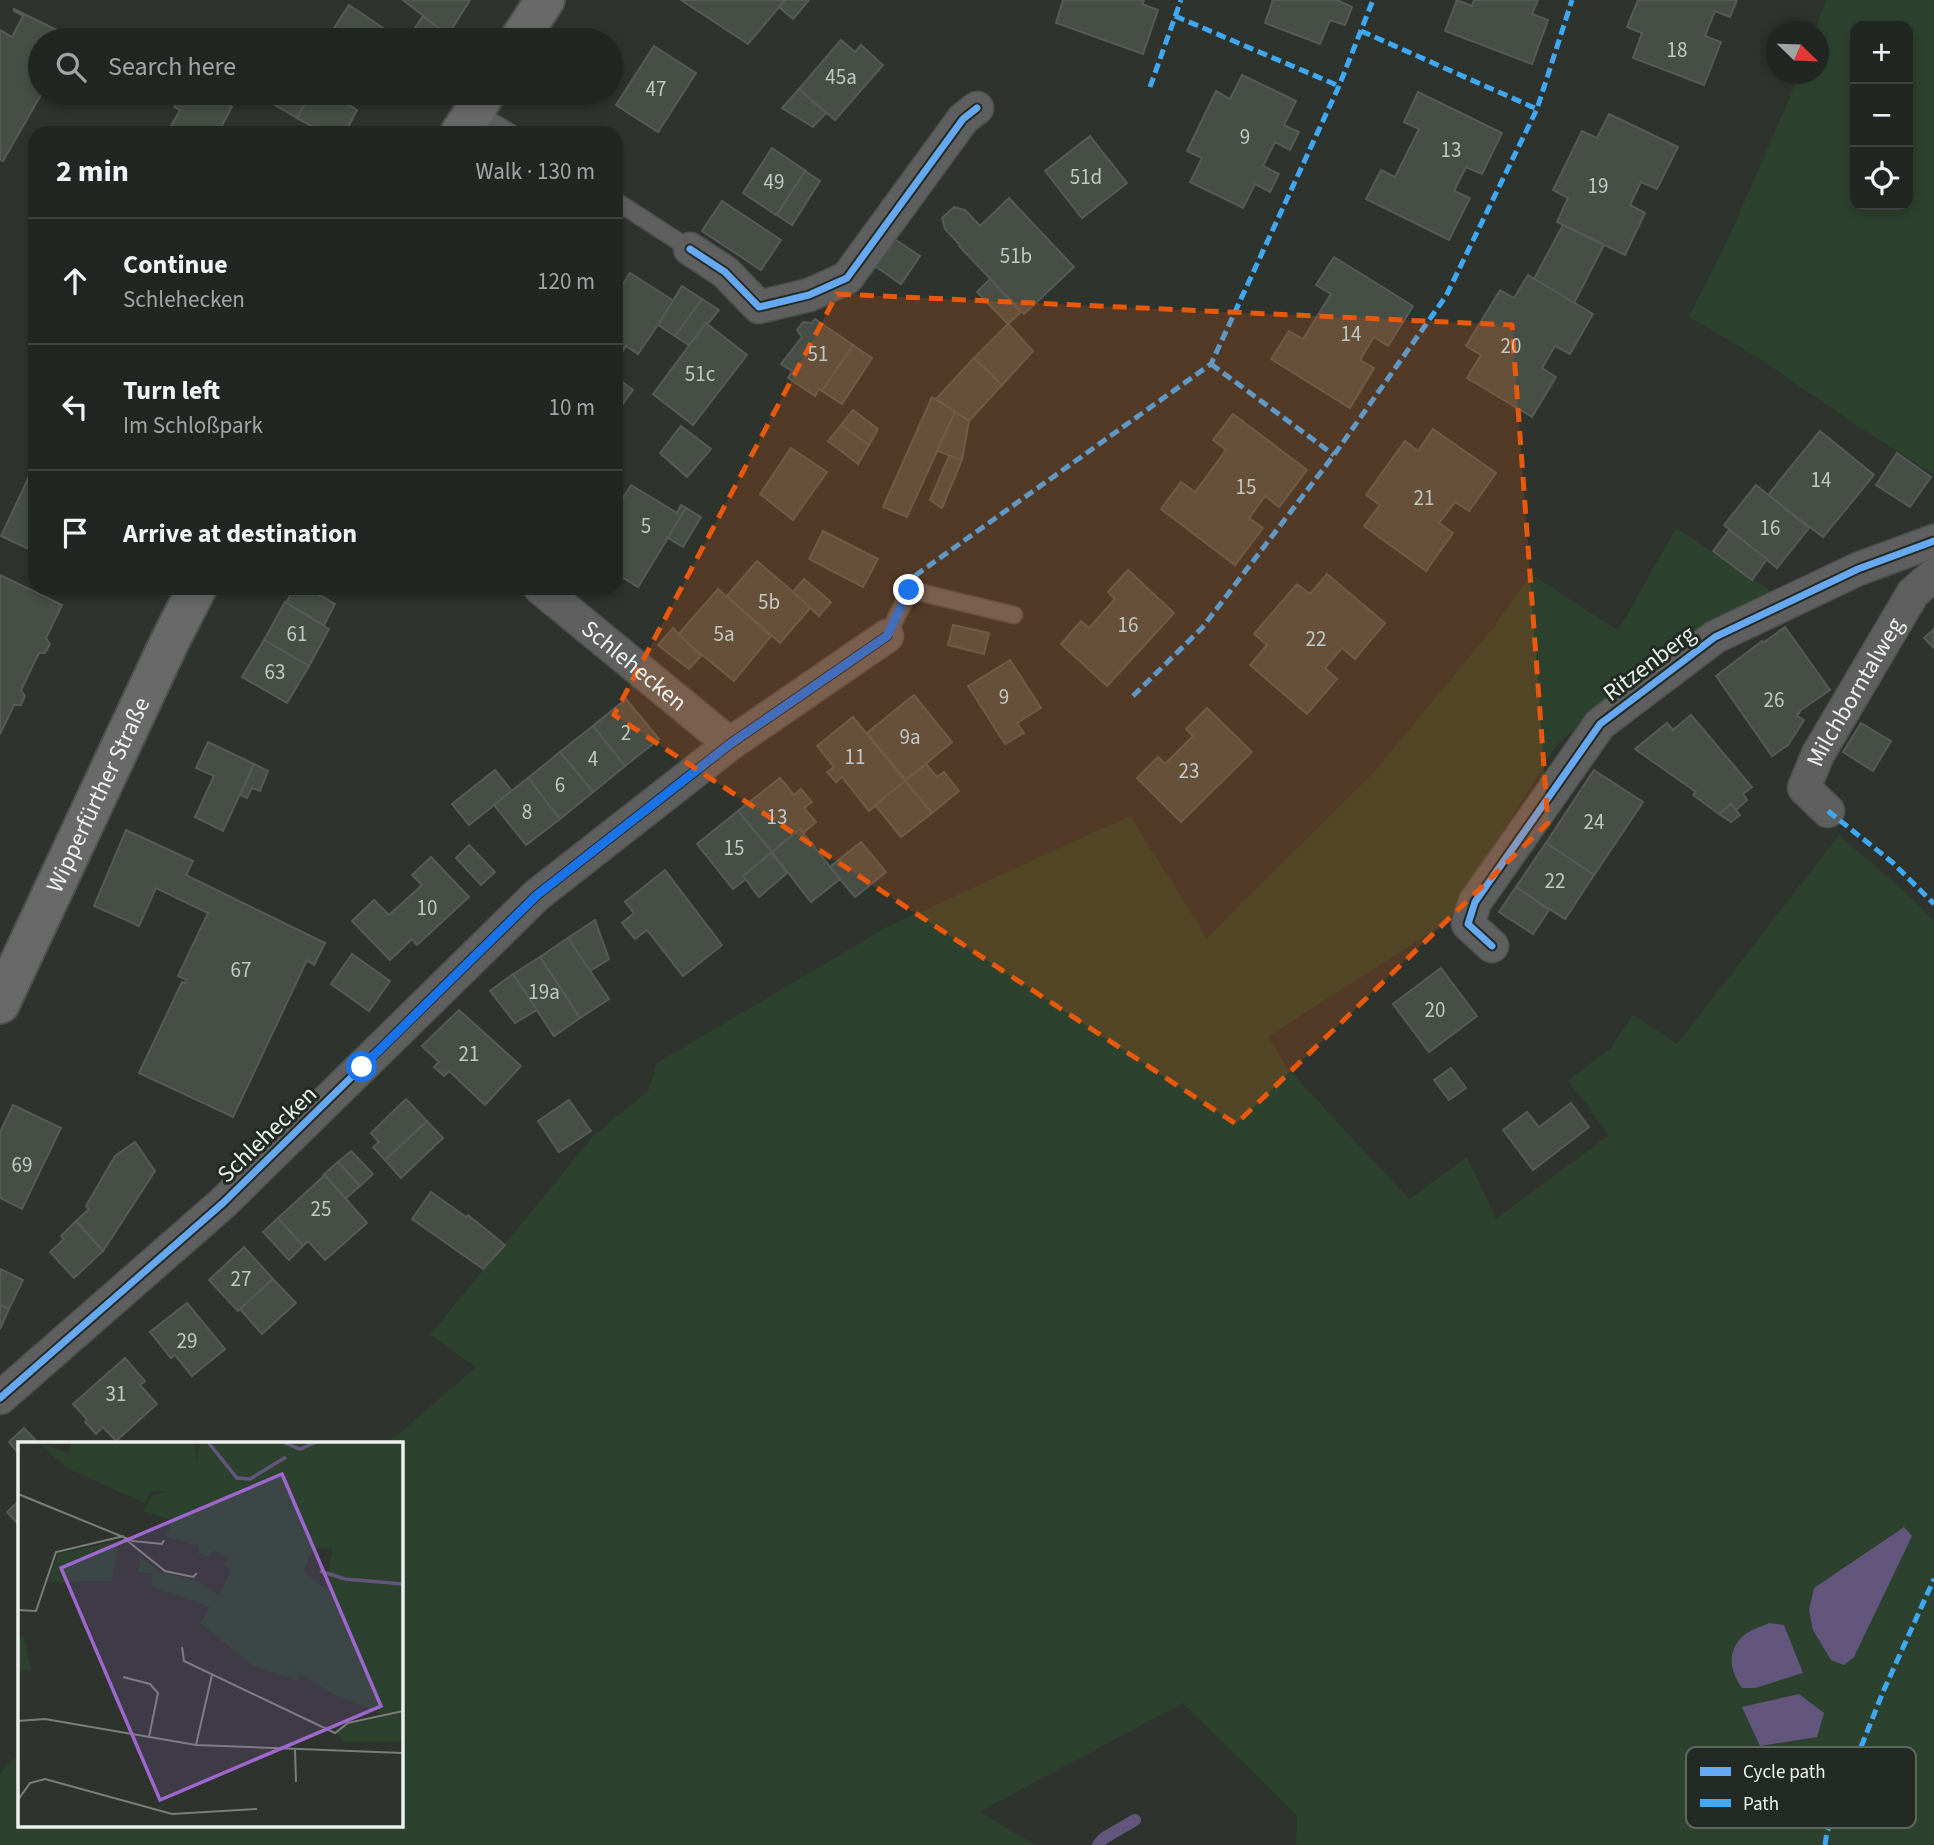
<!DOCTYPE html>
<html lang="en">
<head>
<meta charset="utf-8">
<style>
  :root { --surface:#222622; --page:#2e322f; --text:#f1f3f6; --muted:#a2a5a5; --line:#3f4340 }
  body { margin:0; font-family:"Source Sans 3",sans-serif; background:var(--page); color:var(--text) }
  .controls { position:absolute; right:21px; top:21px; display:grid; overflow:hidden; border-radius:14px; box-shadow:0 4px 10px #0003 }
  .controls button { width:63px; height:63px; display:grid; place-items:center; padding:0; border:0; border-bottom:2px solid var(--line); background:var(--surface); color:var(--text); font:35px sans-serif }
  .compass { position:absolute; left:1766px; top:21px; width:63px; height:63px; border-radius:50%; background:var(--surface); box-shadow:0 4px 10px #0003; rotate:113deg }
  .stop { position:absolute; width:21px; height:21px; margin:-16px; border:5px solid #1a73e8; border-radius:50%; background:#fff }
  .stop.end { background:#1a73e8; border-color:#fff; box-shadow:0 2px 7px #0008 }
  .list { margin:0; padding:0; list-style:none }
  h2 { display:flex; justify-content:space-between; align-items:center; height:91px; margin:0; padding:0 28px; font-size:30px }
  h2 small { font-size:23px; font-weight:400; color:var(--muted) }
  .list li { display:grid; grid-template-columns:46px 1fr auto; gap:21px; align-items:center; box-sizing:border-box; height:126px; padding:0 28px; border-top:2px solid var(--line) }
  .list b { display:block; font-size:26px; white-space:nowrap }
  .list p { margin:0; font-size:23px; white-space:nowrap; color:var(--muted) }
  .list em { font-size:23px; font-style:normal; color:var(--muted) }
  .icon { flex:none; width:38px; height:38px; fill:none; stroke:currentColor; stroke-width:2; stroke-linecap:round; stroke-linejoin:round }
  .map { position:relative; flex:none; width:1934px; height:1845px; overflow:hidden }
  .search { position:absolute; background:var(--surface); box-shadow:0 4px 10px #0003; left:28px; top:28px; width:595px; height:77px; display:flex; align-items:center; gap:18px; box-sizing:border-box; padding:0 24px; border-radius:38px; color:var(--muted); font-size:26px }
  .panel { position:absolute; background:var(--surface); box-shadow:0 4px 10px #0003; left:28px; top:126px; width:595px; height:469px; border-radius:21px }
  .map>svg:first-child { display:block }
</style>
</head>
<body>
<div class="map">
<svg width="1934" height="1845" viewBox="0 0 1934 1845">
  <rect width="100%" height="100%" fill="#2e332e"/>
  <g fill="#2d412f" fill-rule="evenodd">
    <path d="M1826 0H1934V474L1860 428 1762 360 1689 317 1734 226 1800 74H1818V32L1815 31ZM1855 26H1908V205H1855Z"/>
    <path d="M1676 528 1775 594 1673 646 1608 697 1556 746 1448 921 1268 1037 1289 1070 1409 1199 1467 1157 1496 1219 1609 1135 1568 1080 1611 1048 1633 1015 1677 1044 1839 835 1913 899 1934 921V1845H1296L1297 1816 1183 1703 979 1812 1036 1845H0V1773L19 1753V1826H401V1444H387L476 1367 430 1335 594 1135 648 1091 657 1063 887 927 1130 816 1207 938 1375 771 1497 623 1531 574 1618 631ZM1904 1527 1818 1637 1813 1630 1814 1588Z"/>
  </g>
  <g fill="#63567d">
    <path d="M1904 1527 1912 1536 1854 1657 1844 1665 1831 1660 1813 1630 1809 1610 1814 1588Z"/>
    <path d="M1769 1623 1784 1625 1803 1673 1755 1688H1742C1730 1670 1726 1653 1743 1636 1749 1630 1761 1627 1769 1623Z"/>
    <path d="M1799 1694 1824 1713 1817 1737 1760 1746 1742 1707Z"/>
  </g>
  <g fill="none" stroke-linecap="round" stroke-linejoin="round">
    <path stroke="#63567d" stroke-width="12" d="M1098 1845 1104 1838 1135 1820"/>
  </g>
  <g fill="#464e46" stroke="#575a57" stroke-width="2">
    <path d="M403 0H470L448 35Z"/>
    <path d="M681 0H785L748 44Z"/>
    <path d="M785 0H809L793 19 779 7Z"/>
    <path d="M1063 0H1144L1142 4 1158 10 1143 54 1056 23Z"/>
    <path d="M1273 0H1337L1352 7 1345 25 1330 20 1320 44 1265 23Z"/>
    <path d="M1457 0 1472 6 1474 0H1538L1532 14 1548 20 1532 64 1445 31Z"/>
    <path d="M1638 0H1737L1730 17 1715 11 1705 36 1721 42 1704 85 1633 58 1642 33 1627 27Z"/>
    <path d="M349 5 395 36 392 40H336L341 33 334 28Z"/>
    <path d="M14 9 73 38 72 40H40V93H42L3 161 0 160V30L12 37 23 16 14 11Z"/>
    <path d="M423 16 448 35 444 40H407Z"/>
    <path d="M841 40 855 52 861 45 883 65 835 120 799 89Z"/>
    <path d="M654 46 696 73 658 132 616 105Z"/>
    <path d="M1242 75 1296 101 1284 125 1299 132 1290 150 1275 142 1263 166 1279 174 1270 192 1255 184 1243 208 1190 182 1202 158 1187 151 1216 91 1230 99Z"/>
    <path d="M799 89 826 113 813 127 782 108Z"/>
    <path d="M1418 92 1502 133 1482 174 1466 167 1454 191 1470 198 1449 240 1366 199 1381 170 1395 177 1419 129 1404 122Z"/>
    <path d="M183 93H208L232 107 218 133H160L162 130 167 133 180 110 174 107Z"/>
    <path d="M270 93H301L309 97 297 118 266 100Z"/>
    <path d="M306 93H329L357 110 345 133H324L297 118 309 97 305 95Z"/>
    <path d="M329 93H358L349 106Z"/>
    <path d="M1609 114 1678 147 1657 189 1641 182 1630 205 1645 213 1625 255 1557 222 1568 198 1553 190 1582 131 1597 138Z"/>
    <path d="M1090 136 1127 183 1082 218 1045 171Z"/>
    <path d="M772 148 806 171 776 215 743 193Z"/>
    <path d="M805 171 820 181 792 225 777 215Z"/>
    <path d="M1009 198 1074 267 1024 314 959 246 960 245 945 229 942 218 954 207 965 210 980 226Z"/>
    <path d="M722 201 781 240 761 270 702 231Z"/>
    <path d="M1563 225 1604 245 1574 303 1534 279Z"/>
    <path d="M893 238 920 256 901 284 875 266Z"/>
    <path d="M1334 257 1413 306 1388 346 1374 337 1360 360 1374 368 1350 408 1271 359 1289 331 1303 339 1331 294 1316 285Z"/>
    <path d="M630 273 674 301 638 354 626 346 616 362V295Z"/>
    <path d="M1528 275 1593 314 1570 354 1555 346 1542 368 1556 377 1532 417 1467 378 1481 355 1466 346 1500 290 1514 298Z"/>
    <path d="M990 279 1021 312 1008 324 977 292Z"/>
    <path d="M682 286 702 299 675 336 658 325Z"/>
    <path d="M702 299 719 310 690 346 675 336Z"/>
    <path d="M815 319 853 345 822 391 819 389 815 396 788 378 792 371 781 364 802 337 797 330 803 322 812 323Z"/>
    <path d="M706 323 747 355 693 425 653 394Z"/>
    <path d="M1008 324 1033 351 1002 385 974 358Z"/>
    <path d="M853 345 872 358 842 404 822 391Z"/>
    <path d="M974 358 1002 385 969 421 936 399Z"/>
    <path d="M617 378 633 390 616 413V380Z"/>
    <path d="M932 397 955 412 907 517 883 507Z"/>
    <path d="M853 410 878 429 869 445 841 425Z"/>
    <path d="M955 412 969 421 962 460 937 451Z"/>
    <path d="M1233 414 1307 470 1279 507 1265 496 1249 518 1263 528 1235 565 1161 509 1181 482 1195 492 1226 450 1213 440Z"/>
    <path d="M841 425 869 445 858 464 828 441Z"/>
    <path d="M681 426 711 449 687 477 660 453Z"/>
    <path d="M1433 429 1496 473 1469 511 1455 502 1439 523 1453 533 1426 571 1364 526 1380 505 1366 495 1405 441 1418 451Z"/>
    <path d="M1820 431 1874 475 1823 537 1768 495Z"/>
    <path d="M791 448 827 472 793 520 760 494Z"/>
    <path d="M1897 453 1931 477 1910 507 1876 485Z"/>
    <path d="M949 456 962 460 942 508 930 500Z"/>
    <path d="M35 464V552L1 536Z"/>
    <path d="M631 485 677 513 681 505 686 508 638 587 616 573V509Z"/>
    <path d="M1756 485 1809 528 1777 568 1724 525Z"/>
    <path d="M686 508 701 517 683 547 668 538Z"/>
    <path d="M1729 530 1767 559 1752 580 1713 551Z"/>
    <path d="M823 531 878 559 863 587 809 559Z"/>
    <path d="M757 561 811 607 780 643 727 596Z"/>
    <path d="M1128 570 1174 613 1107 686 1061 644 1081 621 1089 628 1115 599 1108 592Z"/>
    <path d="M1327 574 1385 623 1355 659 1342 648 1325 668 1337 679 1307 714 1250 665 1267 645 1254 634 1297 584 1310 594Z"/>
    <path d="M0 575 62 605 46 638 50 644 45 653H39L21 690 25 696 21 705H14L0 734Z"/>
    <path d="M804 579 831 602 819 616 793 592Z"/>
    <path d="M294 588H307L335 604 324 625 286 603Z"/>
    <path d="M718 589 771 636 734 681 678 635Z"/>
    <path d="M285 602 329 629 309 666 264 640Z"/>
    <path d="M953 625 989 633 984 654 948 645Z"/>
    <path d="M1785 627 1830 690 1801 710 1797 716 1804 720 1788 745 1772 756 1716 676 1762 641 1763 643Z"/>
    <path d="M673 628 701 656 689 669 658 645Z"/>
    <path d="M1934 629V648L1924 638Z"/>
    <path d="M264 640 309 666 287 703 242 677Z"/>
    <path d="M1010 660 1041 708 1017 723 1024 733 1005 744 968 686Z"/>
    <path d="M914 695 952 742 906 780 867 733Z"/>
    <path d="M626 699 659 739 625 766 593 726Z"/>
    <path d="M1207 708 1252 752 1181 822 1137 778 1158 757 1165 764 1193 736 1186 729Z"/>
    <path d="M1691 715 1752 787 1743 794 1747 800 1736 810 1731 804 1719 814 1693 795 1696 792 1635 749 1667 723 1673 730Z"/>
    <path d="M853 717 905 781 869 811 842 777 836 782 827 772 834 767 817 746Z"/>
    <path d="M1861 723 1891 741 1873 771 1843 752Z"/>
    <path d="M593 726 625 766 593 792 560 752Z"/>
    <path d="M208 742 254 764 223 831 195 817 214 776 196 768Z"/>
    <path d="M560 752 593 792 560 819 528 778Z"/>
    <path d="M254 764 268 771 260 791 252 788 247 798 240 795Z"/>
    <path d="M926 764 937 777 944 772 959 791 932 813 905 781Z"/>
    <path d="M495 770 512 791 469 825 452 804Z"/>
    <path d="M1594 770 1643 802 1594 875 1546 843Z"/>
    <path d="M528 778 560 819 526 845 494 805Z"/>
    <path d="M780 778 794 795 801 789 812 802 804 808 816 822 803 833 800 829 772 852 738 811Z"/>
    <path d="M905 781 932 813 901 837 875 805Z"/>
    <path d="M1731 804 1740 815 1731 822 1719 814Z"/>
    <path d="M738 811 772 852 743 876 746 879 733 889 697 844Z"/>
    <path d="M800 829 840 879 811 902 772 852Z"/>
    <path d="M126 830 193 861 186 875 325 943 314 965 307 960 233 1117 139 1073 182 982 185 983 187 980 178 976 208 913 156 888 139 926 94 906Z"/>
    <path d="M861 842 886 872 855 897 830 867Z"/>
    <path d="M1546 843 1594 875 1565 919 1516 887Z"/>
    <path d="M469 845 495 872 481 885 456 858Z"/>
    <path d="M771 853 787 873 759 897 743 876Z"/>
    <path d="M431 857 469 897 417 945 412 939 390 960 352 921 374 900 389 915 422 885 412 875Z"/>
    <path d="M665 870 722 945 683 976 647 930 635 939 622 923 634 913 625 902Z"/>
    <path d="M1516 887 1549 910 1533 934 1499 912Z"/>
    <path d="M595 920 609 959 590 971 568 938Z"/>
    <path d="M568 938 609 999 580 1018 540 957Z"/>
    <path d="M352 954 390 981 369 1011 331 984Z"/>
    <path d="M540 957 580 1018 554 1036 513 974Z"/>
    <path d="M1441 968 1477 1016 1429 1052 1393 1004Z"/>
    <path d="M513 974 537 1010 515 1023 490 991Z"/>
    <path d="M459 1010 521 1066 485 1105 449 1071 444 1076 434 1067 439 1062 422 1046Z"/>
    <path d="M1451 1068 1466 1088 1449 1100 1434 1080Z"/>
    <path d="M406 1099 427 1121 385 1160 373 1147 379 1142 371 1133Z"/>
    <path d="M569 1100 591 1131 559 1152 538 1121Z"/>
    <path d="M1571 1103 1589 1127 1533 1170 1503 1130 1527 1112 1539 1127Z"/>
    <path d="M13 1105 61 1128 22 1209 0 1198V1132Z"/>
    <path d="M427 1121 443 1138 401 1178 385 1160Z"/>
    <path d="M135 1142 155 1171 103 1251 76 1221 89 1209 86 1206 115 1156Z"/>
    <path d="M351 1151 373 1174 360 1186 338 1162Z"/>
    <path d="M338 1162 360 1186 345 1199 323 1175Z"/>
    <path d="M325 1175 367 1223 325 1260 308 1241 303 1246 278 1218Z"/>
    <path d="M431 1192 466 1217 468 1215 505 1245 483 1269 412 1219Z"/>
    <path d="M278 1218 303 1246 289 1260 263 1232Z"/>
    <path d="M76 1221 103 1251 74 1278 50 1252 64 1239 61 1236Z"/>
    <path d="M244 1247 273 1279 238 1311 209 1280Z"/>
    <path d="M0 1269 23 1280 9 1309 0 1305Z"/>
    <path d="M273 1279 296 1303 262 1334 240 1309Z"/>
    <path d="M187 1303 225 1349 192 1376 175 1355 171 1358 150 1332Z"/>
    <path d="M0 1305 9 1309 0 1329Z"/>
    <path d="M125 1358 145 1381 140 1385 157 1404 116 1441 103 1427 96 1434 85 1422 87 1419 73 1404Z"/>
    <path d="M24 1428 39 1444H19V1454L9 1442Z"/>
    <path d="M19 1501V1525L7 1512Z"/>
  </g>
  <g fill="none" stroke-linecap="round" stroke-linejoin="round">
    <g stroke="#4d514d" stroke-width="19">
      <g id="lane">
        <path d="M474 111 511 133"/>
        <path d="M616 201 690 249"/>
        <path d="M887 636 910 590 1014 615"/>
      </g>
    </g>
    <g stroke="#4d514d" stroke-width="35">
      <g id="street">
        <path d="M690 249 725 272 759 307 809 295 847 278 963 119 977 108"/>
        <path id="s1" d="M540 588 730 744"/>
        <path id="s2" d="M1828 811 1804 788 1818 754 1913 593 1934 575"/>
        <path d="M1492 946 1468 924 1475 902 1600 724 1715 637 1858 569 1934 541"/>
        <path d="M0 1398 223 1203 537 895 730 744 887 636"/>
      </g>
    </g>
    <g stroke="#4d514d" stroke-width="42">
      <g id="secondary">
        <path d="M519 40 545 0"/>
        <path d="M460 133 486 93"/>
        <path id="s3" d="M0 1004 169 643 197 588"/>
      </g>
    </g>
    <use href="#lane" stroke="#5f5f60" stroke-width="16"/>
    <use href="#street" stroke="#5f5f60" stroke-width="32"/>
    <use href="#secondary" stroke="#6a696a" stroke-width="38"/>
    <g stroke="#3fa9f5" stroke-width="5" stroke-dasharray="10 5" stroke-linecap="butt">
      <path d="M1175 16 1339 86"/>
      <path d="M1361 31 1537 109"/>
      <path d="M1150 87 1181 0"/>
      <path d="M1211 364 1334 455"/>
      <path d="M910 590 916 575 1211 364 1339 86 1373 0"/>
      <path d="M1133 696 1202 628 1334 455 1446 296 1537 109 1572 0"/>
      <path d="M1828 811 1892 862 1934 904"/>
      <path d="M1825 1845 1827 1832 1883 1692 1934 1579"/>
    </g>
    <g stroke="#232a23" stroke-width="11">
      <g id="cycleway">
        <path d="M690 249 725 272 759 307 809 295 847 278 963 119 977 108"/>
        <path d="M1492 946 1468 924 1475 902 1600 724 1715 637 1858 569 1934 541"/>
        <path d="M0 1398 223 1203 537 895 730 744 887 636"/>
      </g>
    </g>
    <use href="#cycleway" stroke="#66a8f1" stroke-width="7"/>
  </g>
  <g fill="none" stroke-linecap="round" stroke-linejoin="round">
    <path stroke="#1a73e8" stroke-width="9" d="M362 1067 537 895 730 744 887 636 909 590"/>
  </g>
  <path fill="#e8590c" fill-opacity="0.2" stroke="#e8590c" stroke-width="5" stroke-dasharray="14 9" stroke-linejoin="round" d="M837 294 1512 325 1548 823 1236 1124 614 715Z"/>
  <g text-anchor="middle" stroke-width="6" stroke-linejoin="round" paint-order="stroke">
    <g font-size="21" fill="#c3c8c3">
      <text x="1677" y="57">18</text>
      <text x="841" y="84">45a</text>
      <text x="656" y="96">47</text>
      <text x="1245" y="144">9</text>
      <text x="1451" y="157">13</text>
      <text x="1086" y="184">51d</text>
      <text x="774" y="189">49</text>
      <text x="1598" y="193">19</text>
      <text x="1016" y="263">51b</text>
      <text x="1351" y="341">14</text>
      <text x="1511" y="353">20</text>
      <text x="818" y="361">51</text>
      <text x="700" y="381">51c</text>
      <text x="1821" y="487">14</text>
      <text x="1246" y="494">15</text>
      <text x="1424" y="505">21</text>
      <text x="646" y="533">5</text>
      <text x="1770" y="535">16</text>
      <text x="769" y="609">5b</text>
      <text x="1128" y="632">16</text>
      <text x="297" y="641">61</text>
      <text x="724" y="641">5a</text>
      <text x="1316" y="646">22</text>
      <text x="275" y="679">63</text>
      <text x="1004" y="704">9</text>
      <text x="1774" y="707">26</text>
      <text x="626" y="740">2</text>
      <text x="910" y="744">9a</text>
      <text x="855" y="764">11</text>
      <text x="593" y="766">4</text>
      <text x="1189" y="778">23</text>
      <text x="560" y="792">6</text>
      <text x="527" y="819">8</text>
      <text x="777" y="824">13</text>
      <text x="1594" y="829">24</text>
      <text x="734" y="855">15</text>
      <text x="1555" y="888">22</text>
      <text x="427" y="915">10</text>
      <text x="241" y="977">67</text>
      <text x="544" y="999">19a</text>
      <text x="1435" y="1017">20</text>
      <text x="469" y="1061">21</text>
      <text x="22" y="1172">69</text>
      <text x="321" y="1216">25</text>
      <text x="241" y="1286">27</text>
      <text x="187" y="1348">29</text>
      <text x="116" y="1401">31</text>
    </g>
    <g font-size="24" fill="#edf1ed" stroke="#232a23">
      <text transform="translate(1649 663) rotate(-37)" y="8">Ritzenberg</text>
      <text dy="8" stroke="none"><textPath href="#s1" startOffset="122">Schlehecken</textPath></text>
      <text dy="8" stroke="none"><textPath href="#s2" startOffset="142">Milchborntalweg</textPath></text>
      <text dy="8" stroke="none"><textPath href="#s3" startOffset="231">Wipperfürther Straße</textPath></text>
      <text transform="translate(267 1134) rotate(-44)" y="8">Schlehecken</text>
    </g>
  </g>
  <g transform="translate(18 1442)">
    <rect width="385" height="385" fill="#2e332e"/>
    <path d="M54 0H176L179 18 182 0H385V267L365 272 319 254 282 232 280 239 236 225 182 181 192 165 133 145 135 132 120 130 122 115 143 130 178 138 201 153 213 128 206 123 211 117 196 108 191 115 180 111 181 104 148 95 154 78 125 69 134 53 149 50 133 49 127 61 49 26 25 5 26 2 50 12ZM304 106 314 107 308 148 286 129 293 110ZM101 99 94 139 30 140 40 112ZM6 194 13 228 0 230V195ZM385 270V300H327L318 291 327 284Z" fill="#2d412f" fill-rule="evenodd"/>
    <path fill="none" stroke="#63567d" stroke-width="3.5" d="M190 0 219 36 232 37 268 15M265 0 282 7 298 0M302 129 327 137 385 142"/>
    <path fill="none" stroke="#7a7f7a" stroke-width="2" d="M0 52 115 99 144 102 146 98M106 96 147 129 175 135 179 131M0 168 18 169 38 110 106 94M164 205 166 219 317 291 330 281 385 269M105 235 132 242 140 251 131 295M0 279 27 277 178 303 385 311M178 303 194 233M277 307 278 340M0 358 12 341 27 337 154 372 239 367"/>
    <path fill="#9d67cd" fill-opacity="0.15" stroke="#9d67cd" stroke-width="3.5" d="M264 32 363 264 142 358 43 126Z"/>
    <rect width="385" height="385" fill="none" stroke="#edf1ed" stroke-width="3.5"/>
  </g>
  <rect x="1686" y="1747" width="230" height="81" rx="10" fill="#232a23" stroke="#606660" stroke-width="2"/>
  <rect x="1700" y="1767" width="31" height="9" fill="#66a8f1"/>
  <rect x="1700" y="1799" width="31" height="8" fill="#3fa9f5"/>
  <g font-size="19" fill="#edf1ed">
    <text x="1743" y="1778">Cycle path</text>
    <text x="1743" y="1810">Path</text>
  </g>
</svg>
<div class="controls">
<button>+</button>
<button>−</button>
<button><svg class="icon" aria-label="locate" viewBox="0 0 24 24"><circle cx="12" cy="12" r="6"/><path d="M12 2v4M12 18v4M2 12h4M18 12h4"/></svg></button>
</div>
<svg class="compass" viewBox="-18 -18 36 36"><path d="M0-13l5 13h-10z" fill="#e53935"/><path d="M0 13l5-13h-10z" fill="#a2a5a5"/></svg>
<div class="stop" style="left:362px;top:1067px"></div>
<div class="stop end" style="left:909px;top:590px"></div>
<div class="search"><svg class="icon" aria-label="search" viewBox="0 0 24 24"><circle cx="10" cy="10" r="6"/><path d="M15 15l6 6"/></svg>Search here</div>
<section class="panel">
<h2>2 min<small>Walk · 130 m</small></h2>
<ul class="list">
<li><svg class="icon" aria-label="ahead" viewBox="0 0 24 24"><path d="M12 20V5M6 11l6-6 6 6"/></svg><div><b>Continue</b><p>Schlehecken</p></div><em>120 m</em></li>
<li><svg class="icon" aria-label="left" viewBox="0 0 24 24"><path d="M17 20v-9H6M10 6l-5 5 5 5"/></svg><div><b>Turn left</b><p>Im Schloßpark</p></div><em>10 m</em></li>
<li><svg class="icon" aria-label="arrive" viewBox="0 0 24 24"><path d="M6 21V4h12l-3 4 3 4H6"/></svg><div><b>Arrive at destination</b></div></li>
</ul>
</section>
</div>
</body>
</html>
